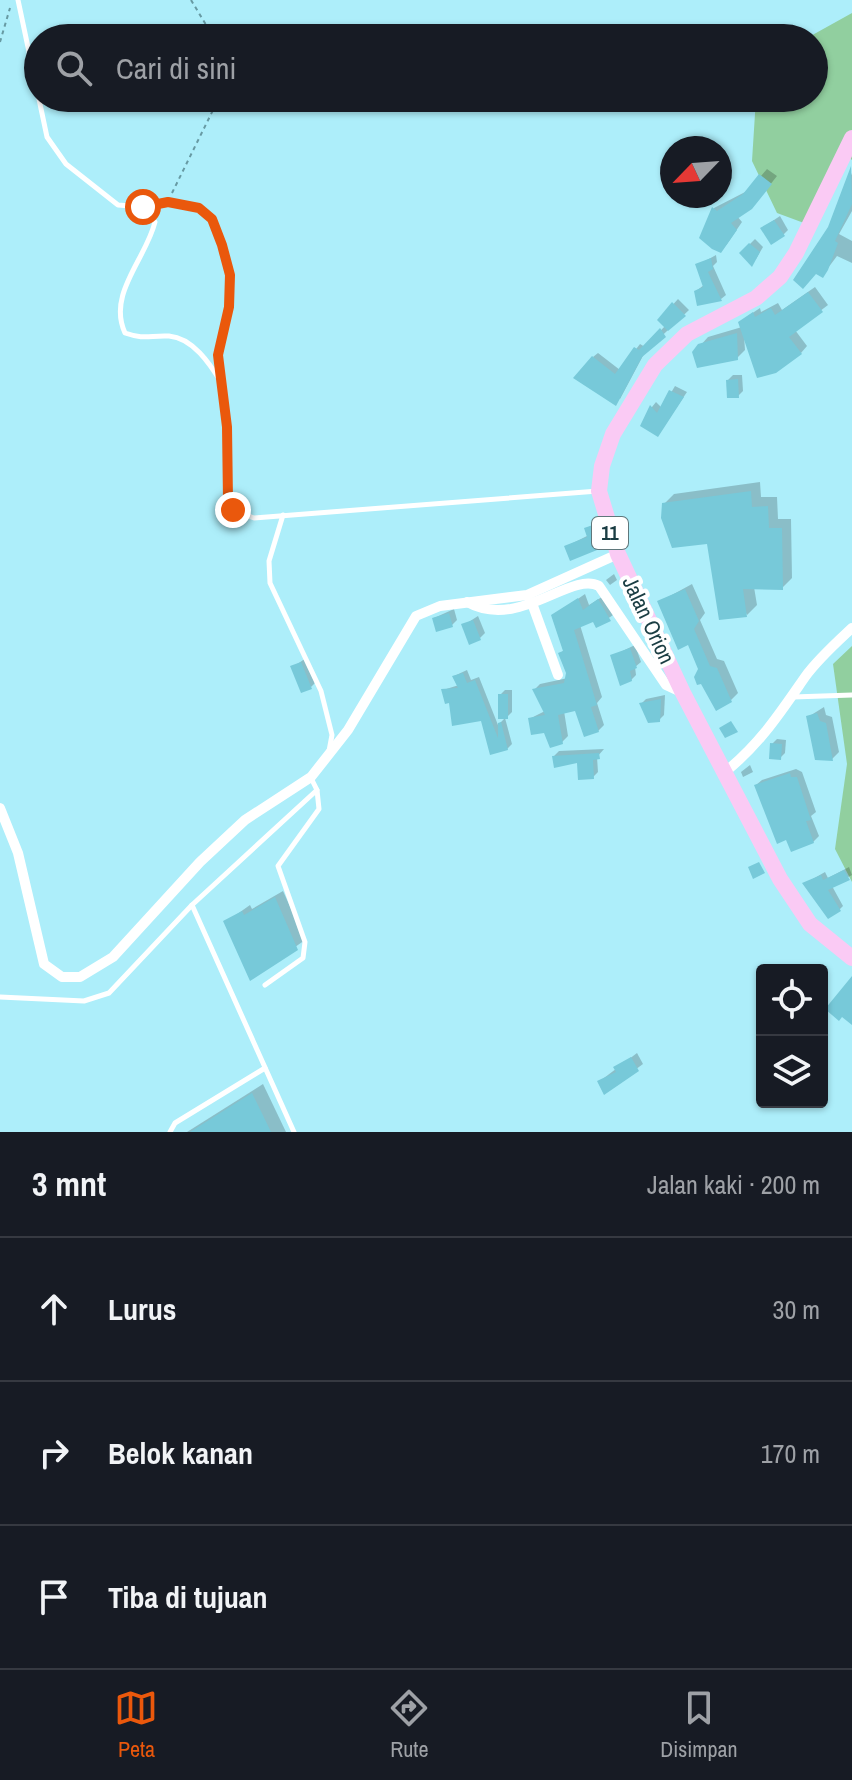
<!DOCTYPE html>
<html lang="id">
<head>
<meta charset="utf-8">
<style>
  :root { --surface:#171b24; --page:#20242c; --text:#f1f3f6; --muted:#9ea1a6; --line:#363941; --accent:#ea580c }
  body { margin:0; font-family:"Archivo Narrow",sans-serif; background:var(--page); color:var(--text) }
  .controls { position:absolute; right:24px; bottom:24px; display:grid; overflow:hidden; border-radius:8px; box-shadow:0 2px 6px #0004 }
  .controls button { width:72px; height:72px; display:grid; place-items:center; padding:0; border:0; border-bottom:2px solid var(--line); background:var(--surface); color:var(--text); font:40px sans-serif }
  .compass { position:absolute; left:660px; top:136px; width:72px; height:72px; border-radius:50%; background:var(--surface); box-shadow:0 2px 6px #0004; rotate:245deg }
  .stop { position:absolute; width:24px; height:24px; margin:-18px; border:6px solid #ea580c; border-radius:50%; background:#fff }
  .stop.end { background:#ea580c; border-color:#fff; box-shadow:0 2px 8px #0008 }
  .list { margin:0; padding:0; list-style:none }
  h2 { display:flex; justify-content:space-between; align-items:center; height:104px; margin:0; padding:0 32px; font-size:34px }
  h2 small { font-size:26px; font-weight:400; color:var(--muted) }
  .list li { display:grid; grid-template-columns:52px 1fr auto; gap:24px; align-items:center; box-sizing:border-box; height:144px; padding:0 32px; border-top:2px solid var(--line) }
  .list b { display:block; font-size:30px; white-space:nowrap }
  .list em { font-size:26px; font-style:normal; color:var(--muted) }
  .icon { flex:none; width:44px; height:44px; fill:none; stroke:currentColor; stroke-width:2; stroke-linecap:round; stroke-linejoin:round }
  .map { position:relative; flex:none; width:852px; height:1132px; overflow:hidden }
  .search { position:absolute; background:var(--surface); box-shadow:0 2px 6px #0004; left:24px; right:24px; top:24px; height:88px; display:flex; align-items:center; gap:20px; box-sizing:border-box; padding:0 28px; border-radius:44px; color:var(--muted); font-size:30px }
  .sheet { height:536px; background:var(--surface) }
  nav { display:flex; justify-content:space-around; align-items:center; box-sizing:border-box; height:112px; border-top:2px solid var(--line); background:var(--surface); font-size:22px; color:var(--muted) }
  nav a { display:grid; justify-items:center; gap:4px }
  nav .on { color:var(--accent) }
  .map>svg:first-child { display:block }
</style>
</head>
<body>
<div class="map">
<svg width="852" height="1132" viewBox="0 0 852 1132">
  <rect width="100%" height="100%" fill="#adeefa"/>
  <g fill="#91cf9f">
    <path d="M852 13V160L841 151 804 223 777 213 752 161 756 98H814V38H807Z"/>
    <path d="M852 646V882L835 849 847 764 833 664Z"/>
  </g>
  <g fill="#0003">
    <path d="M767 169 777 176 758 200 737 216 742 222 727 244 721 251 701 238 714 208 749 190Z"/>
    <path d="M852 173V211L839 234 852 241V263L837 256 822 276 830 228Z"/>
    <path d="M780 216 788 230 783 235 768 224Z"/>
    <path d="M755 239 763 247 756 259 741 253Z"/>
    <path d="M716 255 717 262 713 266 726 295 721 299 696 291 704 285 698 265Z"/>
    <path d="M815 287 828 305 795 330 807 346 801 353 744 336 745 350 737 358 700 346 708 337 742 327 748 316 760 308 761 312 778 303 782 310Z"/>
    <path d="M678 299 689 310 645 352 620 399 593 357 598 353 620 370 640 344 645 347 665 326 659 320Z"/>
    <path d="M733 375H742L743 391 738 396 728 380Z"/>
    <path d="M675 386 687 392 662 429 642 425 652 407 656 402 662 408Z"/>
    <path d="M760 482 761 497H777L778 519H791L792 578 782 588 754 587 757 605 747 615 709 542 664 504 674 494Z"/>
    <path d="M598 521 606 542 601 547 567 546 589 535 586 529Z"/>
    <path d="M614 574 617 580 610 585 606 580Z"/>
    <path d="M692 584 705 613 700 620 717 659 724 661 738 693 731 700 700 669 689 643 659 602Z"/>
    <path d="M585 594 589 605 605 595 616 613 597 626 594 619 580 625 602 697 597 703 604 725 598 731 576 708 564 711 568 736 562 742 531 718 545 711 534 690 540 684 568 678 561 653 565 649 553 616Z"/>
    <path d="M454 609 457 620 452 625 434 618Z"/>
    <path d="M478 616 485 633 480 638 464 625Z"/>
    <path d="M635 645 641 662 635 667 636 675 631 680 612 656Z"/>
    <path d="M306 658 315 683 311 687 293 667Z"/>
    <path d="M467 670 471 680 479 677 498 725 505 718 512 744 507 749 491 753 482 719 451 700 443 690 459 685 454 676Z"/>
    <path d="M505 690H512V712L507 717 500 695Z"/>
    <path d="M665 695 664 715 659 720 641 704 646 699Z"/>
    <path d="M824 707 826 715 832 717 839 752 832 759 808 717Z"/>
    <path d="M777 739 786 740 785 753 780 758 772 744Z"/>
    <path d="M604 749 597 757 598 772 593 777 579 761 554 756 559 751Z"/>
    <path d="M750 765 753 772 743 777 741 772Z"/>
    <path d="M796 769 802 772 816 812 811 816 819 836 813 842 756 785 762 780Z"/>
    <path d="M849 867 852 875 832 886 843 906 839 910 804 884 825 872 828 878Z"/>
    <path d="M283 891 305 940 251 978 226 922 250 905 252 909Z"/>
    <path d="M637 1053 643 1064 605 1092 600 1081Z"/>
    <path d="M263 1084 286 1132H187Z"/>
  </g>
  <g fill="#77c9d9">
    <path d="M851 166 852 204 835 241 838 243 828 270 823 278 816 274 803 289 793 280 828 227Z"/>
    <path d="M759 174 772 184 752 209 731 223 737 230 721 253 712 249 699 238 712 207 717 211 743 194Z"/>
    <path d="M774 220 785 236 771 245 760 228Z"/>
    <path d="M749 243 760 252 752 267 739 253Z"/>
    <path d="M711 258 713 269 708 272 722 301 697 306 694 291 703 287 695 264Z"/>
    <path d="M808 292 823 312 789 337 802 354 776 373 757 378 738 322 753 312 755 317 771 308 775 315Z"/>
    <path d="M672 302 686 316 668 331 657 320Z"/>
    <path d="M660 328 666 337 642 357 616 406 573 378 592 356 615 374 634 347 639 350Z"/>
    <path d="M737 333 738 360 697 368 692 352 698 344Z"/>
    <path d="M738 379 739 398H727L726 380Z"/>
    <path d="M669 390 684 397 658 437 640 426 650 405 657 413Z"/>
    <path d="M751 491 752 507 768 506 769 528H782L783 590 743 589 747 617 719 620 707 544 672 548 661 518 662 503Z"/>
    <path d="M593 525 602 548 570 561 564 546 587 537 584 528Z"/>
    <path d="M685 589 699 621 694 629 710 666 717 668 732 702 716 711 701 684 697 685 694 677 698 669 688 645 678 650 657 601Z"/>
    <path d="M578 598 583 610 598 599 611 621 596 628 593 622 574 630 597 705 591 707 599 732 584 737 575 711 558 715 563 744 550 748 544 733 531 735 528 718 545 715 532 689 564 683 566 673 558 653 563 651 551 615Z"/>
    <path d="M449 613 453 627 436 632 432 618Z"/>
    <path d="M473 620 481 640 469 645 461 624Z"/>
    <path d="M630 648 637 668 630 671 632 681 620 686 610 655Z"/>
    <path d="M301 662 312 689 301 693 290 666Z"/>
    <path d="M463 673 467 683 475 680 498 738V723L501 722 508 750 490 755 481 721 452 726 449 703 445 704 441 689 458 688 452 676Z"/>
    <rect x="498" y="694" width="10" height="25"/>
    <path d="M661 699 660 722 648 723 639 703Z"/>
    <path d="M817 713 820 721 826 723 833 761 815 760 806 716Z"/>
    <path d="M731 721 738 732 725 738 719 728Z"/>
    <path d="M770 743 782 744 781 760 769 759Z"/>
    <path d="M599 753 600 759 593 760 594 779 578 780 577 763 554 768 552 756Z"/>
    <path d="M790 773 791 777H797L811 820 806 821 814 843 791 852 786 840 777 844 754 785Z"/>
    <path d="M759 862 765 873 753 879 748 867Z"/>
    <path d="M844 870 850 880 828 890 841 911 828 919 802 883 821 875 823 880Z"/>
    <path d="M275 897 298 950 250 981 223 921 242 911 244 915Z"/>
    <path d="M852 976V1025L842 1017 839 1021 825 1009Z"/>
    <path d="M631 1057 639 1071 604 1095 597 1081 616 1072 613 1067Z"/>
    <path d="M252 1093 271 1132H190Z"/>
  </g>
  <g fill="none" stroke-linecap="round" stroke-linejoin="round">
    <g stroke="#679aa3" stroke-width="2" stroke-dasharray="4 4" stroke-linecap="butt">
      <path d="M191 0 214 38"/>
      <path d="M0 42 10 8"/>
      <path d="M172 193 219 98"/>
    </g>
    <g stroke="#fff" stroke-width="5">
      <path d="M18 0 47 137 66 164 118 205 143 207 168 202 199 208 212 219 230 275 229 307 218 355 227 427 228 500 233 510 254 518 598 491"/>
      <path d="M143 207 155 222C146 259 107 294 125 333 145 340 150 335 169 336 193 338 210 364 221 382"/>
      <path d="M283 515 269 561 270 583 321 691 332 735 329 751"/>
      <path d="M793 697 852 695"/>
      <path d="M192 905 294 1132"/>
      <path d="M265 985 303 958 305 942 278 866 319 809 317 790"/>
      <path d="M0 997 84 1001 109 993 192 905 317 790 311 778"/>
      <path d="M170 1132 175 1123 265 1068"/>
    </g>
    <g stroke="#fff" stroke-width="10">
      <path d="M467 602C519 631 570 571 599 586L666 685 681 692"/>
      <path d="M533 606 558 675"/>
      <path d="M725 772C760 744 780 713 805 677 818 659 836 643 852 628"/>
      <path d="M0 808 18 853 44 964 62 977H80L113 957 200 862 245 820 311 777 348 730 416 616 440 606 527 595 618 554"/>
    </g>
    <path stroke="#facaf4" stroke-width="16" d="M852 138 796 253 780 277 756 298 687 334 655 365 613 434 602 466 599 491 618 554 683 693 780 879 810 924 852 958"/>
  </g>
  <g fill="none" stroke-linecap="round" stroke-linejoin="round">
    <path stroke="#ea580c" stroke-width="10" d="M143 207 168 202 199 208 212 219 222 245 230 275 229 307 218 355 227 427 228 500 233 510"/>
  </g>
  <g text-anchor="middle" stroke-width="8" stroke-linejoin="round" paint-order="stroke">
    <rect fill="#fff" stroke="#5f777b" stroke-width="2" x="592" y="517" width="36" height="32" rx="6"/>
    <g font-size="20" font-weight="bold" fill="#1a3d43">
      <text x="610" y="540">11</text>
    </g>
    <g font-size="22" fill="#1a3d43" stroke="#fff">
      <text transform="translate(649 620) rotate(65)" y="8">Jalan Orion</text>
    </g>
  </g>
</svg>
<div class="controls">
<button><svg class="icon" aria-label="locate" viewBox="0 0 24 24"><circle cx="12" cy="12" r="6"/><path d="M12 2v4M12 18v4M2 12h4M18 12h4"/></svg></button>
<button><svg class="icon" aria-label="layers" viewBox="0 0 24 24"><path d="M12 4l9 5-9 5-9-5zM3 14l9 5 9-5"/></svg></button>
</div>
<svg class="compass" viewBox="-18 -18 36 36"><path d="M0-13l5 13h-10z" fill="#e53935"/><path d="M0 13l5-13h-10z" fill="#9ea1a6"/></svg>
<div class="stop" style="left:143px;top:207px"></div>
<div class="stop end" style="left:233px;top:510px"></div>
<div class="search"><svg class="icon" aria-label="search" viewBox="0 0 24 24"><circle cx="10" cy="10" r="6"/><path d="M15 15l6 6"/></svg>Cari di sini</div>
</div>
<section class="sheet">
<h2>3 mnt<small>Jalan kaki · 200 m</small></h2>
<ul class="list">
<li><svg class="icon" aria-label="ahead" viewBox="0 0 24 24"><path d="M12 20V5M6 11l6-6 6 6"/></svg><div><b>Lurus</b></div><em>30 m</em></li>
<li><svg class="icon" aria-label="right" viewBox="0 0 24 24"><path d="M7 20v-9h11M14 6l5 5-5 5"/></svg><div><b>Belok kanan</b></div><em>170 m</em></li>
<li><svg class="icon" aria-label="arrive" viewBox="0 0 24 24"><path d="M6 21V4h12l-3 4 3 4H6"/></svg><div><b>Tiba di tujuan</b></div></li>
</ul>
</section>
<nav>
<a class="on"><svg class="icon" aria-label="map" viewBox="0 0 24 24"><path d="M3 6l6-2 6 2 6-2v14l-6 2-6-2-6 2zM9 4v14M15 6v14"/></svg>Peta</a>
<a><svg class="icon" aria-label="directions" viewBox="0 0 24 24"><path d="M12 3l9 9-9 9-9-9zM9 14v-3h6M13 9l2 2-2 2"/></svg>Rute</a>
<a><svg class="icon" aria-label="saved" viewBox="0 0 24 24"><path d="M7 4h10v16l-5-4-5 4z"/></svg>Disimpan</a>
</nav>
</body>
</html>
